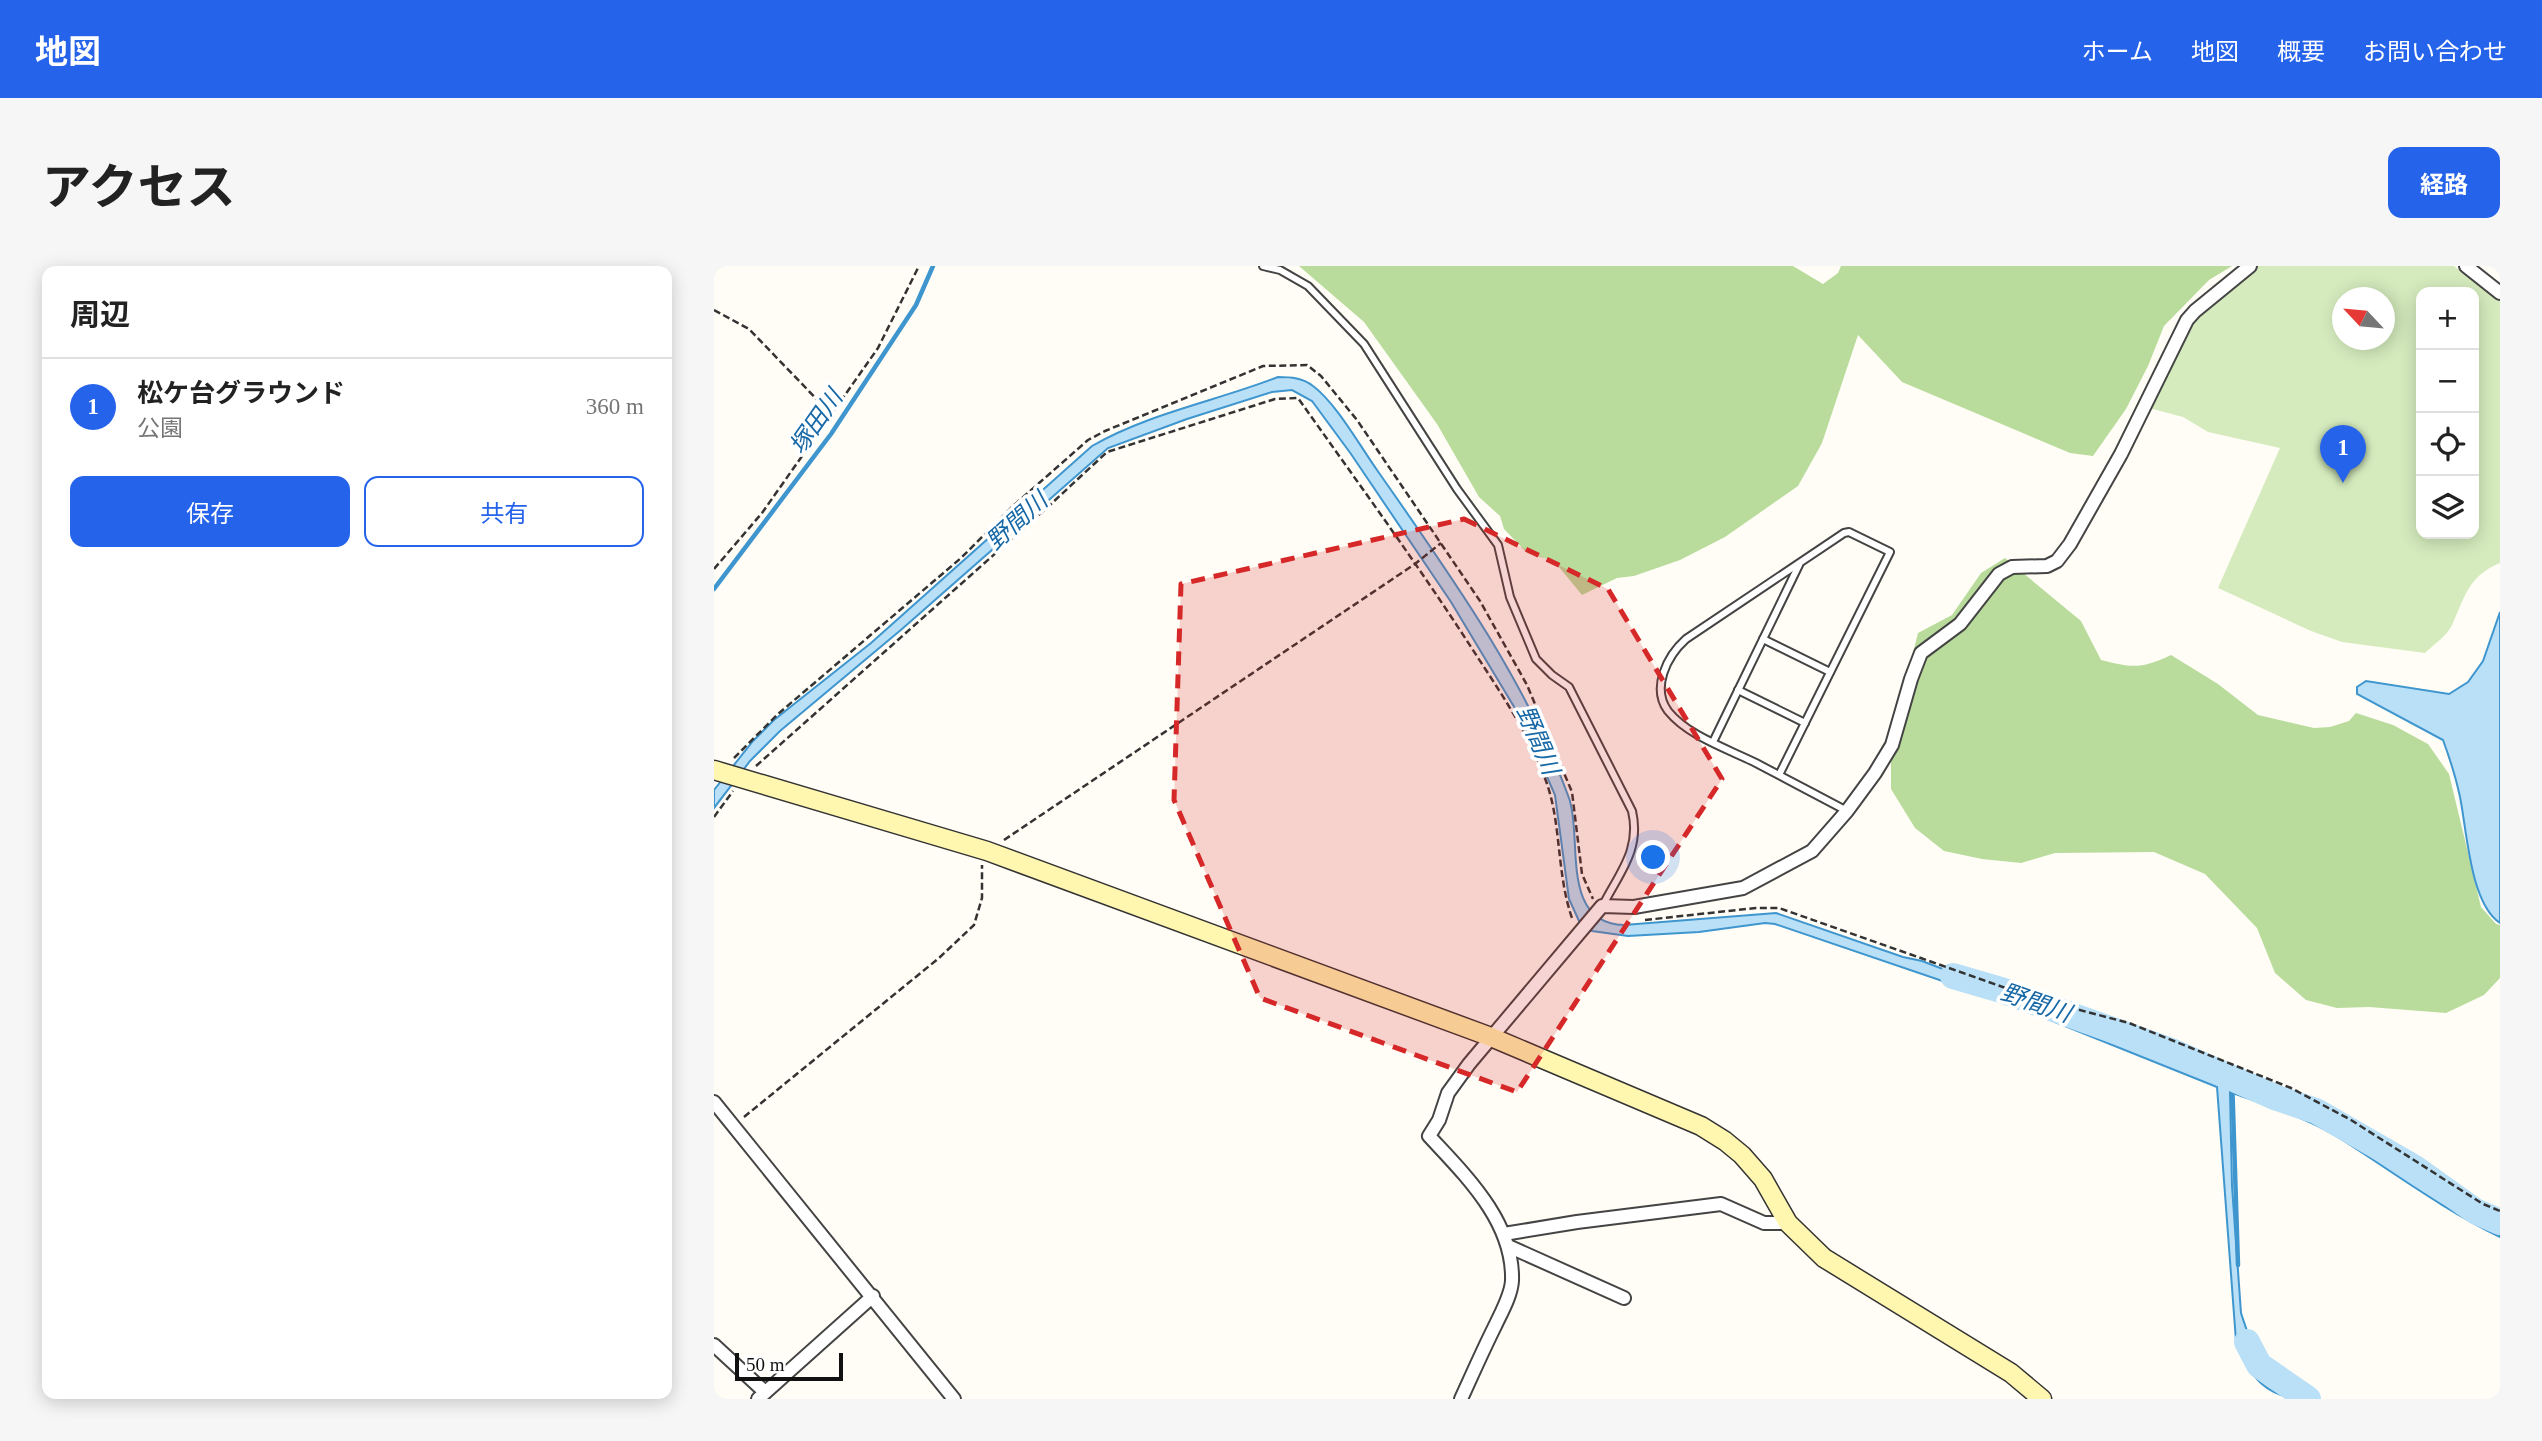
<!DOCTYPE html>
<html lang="ja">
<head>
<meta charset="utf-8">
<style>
  :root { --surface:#fff; --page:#f6f6f6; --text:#222; --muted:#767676; --line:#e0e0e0; --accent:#2563eb }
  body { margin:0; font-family:"Times New Roman","Noto Sans JP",serif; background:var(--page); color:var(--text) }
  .controls { position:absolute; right:21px; top:21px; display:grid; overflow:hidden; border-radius:14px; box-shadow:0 4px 18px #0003 }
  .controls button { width:63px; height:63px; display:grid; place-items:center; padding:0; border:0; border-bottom:2px solid var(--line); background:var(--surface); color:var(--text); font:35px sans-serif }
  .compass { position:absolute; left:1618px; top:21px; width:63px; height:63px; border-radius:50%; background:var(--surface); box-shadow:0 4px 18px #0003; rotate:296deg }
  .scale { position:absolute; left:21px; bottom:18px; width:108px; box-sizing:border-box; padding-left:7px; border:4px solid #111; border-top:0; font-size:19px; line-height:24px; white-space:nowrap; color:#111; -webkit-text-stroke:5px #fff; paint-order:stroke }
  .you { position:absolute; left:940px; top:592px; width:24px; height:24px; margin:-18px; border:5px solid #fff; border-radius:50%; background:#1a73e8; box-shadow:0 0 0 10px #1a73e833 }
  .badge { display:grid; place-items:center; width:46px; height:46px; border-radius:50%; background:var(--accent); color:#fff; font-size:23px; font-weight:700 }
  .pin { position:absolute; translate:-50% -58px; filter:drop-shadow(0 2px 4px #0008) }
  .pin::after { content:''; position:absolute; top:37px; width:24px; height:21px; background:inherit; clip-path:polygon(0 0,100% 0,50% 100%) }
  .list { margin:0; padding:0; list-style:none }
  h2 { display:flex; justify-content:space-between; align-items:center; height:91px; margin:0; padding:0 28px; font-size:30px }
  h2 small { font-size:23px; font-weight:400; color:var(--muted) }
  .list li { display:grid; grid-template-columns:46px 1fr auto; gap:21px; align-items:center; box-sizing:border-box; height:98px; padding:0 28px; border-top:2px solid var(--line) }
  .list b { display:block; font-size:26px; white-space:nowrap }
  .list p { margin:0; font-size:23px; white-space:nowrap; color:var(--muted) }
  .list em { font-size:23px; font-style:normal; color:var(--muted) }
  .actions { display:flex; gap:14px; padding:21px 28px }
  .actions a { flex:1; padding:16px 0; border:2px solid var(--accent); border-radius:14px; text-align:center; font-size:24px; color:var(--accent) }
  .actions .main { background:var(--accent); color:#fff }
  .icon { flex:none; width:38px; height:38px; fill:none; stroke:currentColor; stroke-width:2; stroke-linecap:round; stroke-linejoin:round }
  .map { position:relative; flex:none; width:1786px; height:1133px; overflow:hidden; border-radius:14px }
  header { display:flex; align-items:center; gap:42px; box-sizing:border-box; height:98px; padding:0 35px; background:var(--accent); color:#fff }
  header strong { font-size:33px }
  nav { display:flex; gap:38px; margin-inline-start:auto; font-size:24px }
  .intro { display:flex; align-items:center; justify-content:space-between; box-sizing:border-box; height:168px; padding:0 42px }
  h1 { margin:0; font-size:49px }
  .button { padding:18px 32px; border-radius:14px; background:var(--accent); color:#fff; font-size:24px; font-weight:700 }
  main { display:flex; gap:42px; padding:0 42px }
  aside { flex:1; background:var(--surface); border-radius:14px; box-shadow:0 4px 18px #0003 }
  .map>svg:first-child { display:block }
</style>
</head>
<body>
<header>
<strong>地図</strong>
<nav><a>ホーム</a><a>地図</a><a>概要</a><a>お問い合わせ</a></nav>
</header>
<div class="intro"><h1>アクセス</h1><a class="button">経路</a></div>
<main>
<aside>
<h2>周辺<small></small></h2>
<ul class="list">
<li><span class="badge">1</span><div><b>松ケ台グラウンド</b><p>公園</p></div><em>360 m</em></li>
</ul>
<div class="actions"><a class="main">保存</a><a>共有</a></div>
</aside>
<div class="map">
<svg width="1786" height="1133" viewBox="0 0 1786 1133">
  <rect width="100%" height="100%" fill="#fffdf5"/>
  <path fill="#d5ebbd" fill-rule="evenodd" d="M1544 0H1740L1786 35V297C1754 310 1751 331 1738 359 1733 370 1719 379 1711 387L1628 376 1597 365 1504 322 1566 182 1494 166 1469 151 1435 142 1468 70 1485 48ZM1707 26H1760V268H1707ZM1629 32H1671V74H1629Z"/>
  <g fill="#b9dc9c">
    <path d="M585 0H1079L1109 18 1124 7 1127 0H1518L1495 14 1450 60 1434 100 1412 143 1379 190 1356 187 1188 116 1144 69 1108 177 1084 220 1011 271 966 294 920 310 903 312 868 329 840 295 813 287 790 263 786 250 765 231 723 158 650 56Z"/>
    <path d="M1291 292 1367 355 1387 394C1419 402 1427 403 1457 389L1504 418 1544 449 1600 462 1616 461 1635 455 1642 447 1679 459 1714 478 1735 508 1767 641 1782 658 1786 659V712L1770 729 1732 747 1655 741 1623 742 1592 734 1561 707 1543 662 1491 608 1440 586 1341 587 1307 597 1268 593 1230 585 1201 562 1177 523V474L1204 367 1238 349 1267 307Z"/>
  </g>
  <g fill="#b9e0f7" stroke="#3f96cf" stroke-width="2">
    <path d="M564 111C577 111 589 112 599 120 622 137 646 180 663 204 735 307 812 414 855 532 869 571 845 657 910 659L1062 647 1189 691 1208 695 1514 812 1601 848 1731 931 1786 961V971C1730 944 1682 908 1630 875 1595 852 1554 840 1516 826L1518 920 1527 1047 1538 1080 1557 1111 1593 1133C1553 1133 1535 1111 1522 1075L1503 821 1296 738 1061 658 1051 657 985 666 914 670 878 665 865 655 855 633 841 529 808 454 737 336 637 188 598 135 578 124 558 126 473 153 394 182 188 363 66 465 36 495 0 542V524L39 475 60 454 157 377 378 180C435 147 503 135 564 111Z"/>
    <path d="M1786 346V657C1756 637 1753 565 1746 531 1742 512 1736 493 1729 474L1643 428V421L1652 415 1735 428 1754 416 1769 395Z"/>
  </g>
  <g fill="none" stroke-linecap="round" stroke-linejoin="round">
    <g stroke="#3f96cf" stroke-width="4.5">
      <path d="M0 323 117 168 202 39 219 0"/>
      <path d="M1518 811 1524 999"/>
    </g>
    <g stroke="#b9e0f7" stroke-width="26">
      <path d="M1239 710 1287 724 1457 785 1563 832 1602 845 1701 902 1761 945 1786 956"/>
      <path d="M1533 1076 1545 1099 1594 1133"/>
    </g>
    <g stroke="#444" stroke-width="10">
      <g id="lane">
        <path d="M549 0 566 4 594 20 650 78 743 223 784 279 796 331 822 393 838 409 855 421 918 545C927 583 906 606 889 639"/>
        <path d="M1049 373 1116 406"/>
        <path d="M1024 424 1091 457"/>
        <path d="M999 476 1085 299"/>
        <path d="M1065 509 1176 286 1135 266 1130 267 972 373C953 390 937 422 954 445 974 470 1014 483 1042 497 1072 513 1103 529 1133 545"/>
      </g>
    </g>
    <g stroke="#444" stroke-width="16">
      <g id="street">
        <path d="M1752 0 1786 27"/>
        <path d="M0 836 240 1133"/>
        <path d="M790 968 863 956 1007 938 1050 957H1074"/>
        <path d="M794 980 910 1032"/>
        <path d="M0 1079 51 1126"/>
        <path d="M44 1133 159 1030"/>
        <path d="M747 1133C758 1109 769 1084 781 1060 787 1047 797 1030 798 1015 800 956 752 910 715 870L725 854 734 827 755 798 888 640 920 641 1029 622 1098 585 1133 545 1161 507 1178 479 1197 413 1207 387 1246 358 1285 308 1298 301 1333 300 1343 295 1356 278 1407 188 1473 54 1481 45 1536 0"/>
      </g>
    </g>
    <g stroke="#333" stroke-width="21">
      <path id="secondary" d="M0 504 273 585 777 771 987 860 1011 875 1028 889 1049 913 1074 957 1110 992 1297 1107 1328 1133"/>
    </g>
    <g stroke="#333" stroke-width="2.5" stroke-dasharray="7 3.5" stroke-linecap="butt">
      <path d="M0 44 35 63 117 148"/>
      <path d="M0 303 48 247 164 82 205 0"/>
      <path d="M20 492 64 448 247 292 299 240 374 174 391 165 549 100 593 99 607 110 643 154 766 335 813 419 858 526 868 608 879 633"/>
      <path d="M42 500 337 238 393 186 561 133 584 132C642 214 702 296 757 381 784 423 815 467 832 515 848 559 842 608 859 655"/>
      <path d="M0 551 19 525"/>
      <path d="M290 574 701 298 727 277"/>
      <path d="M931 654 1042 642H1065L1320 732 1415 757 1577 822 1637 854 1769 938 1786 945"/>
      <path d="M30 851 225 692 260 659 268 632V599"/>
    </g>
    <use href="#lane" stroke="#fff" stroke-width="6"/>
    <use href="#street" stroke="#fff" stroke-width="12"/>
    <use href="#secondary" stroke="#fff6b0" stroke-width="18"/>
  </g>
  <path fill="#d62828" fill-opacity="0.2" stroke="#d62828" stroke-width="5" stroke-dasharray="14 9" stroke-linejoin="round" d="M750 253 894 323 1008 513 803 826 546 732 460 534 467 318Z"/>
  <g text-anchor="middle" stroke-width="7" stroke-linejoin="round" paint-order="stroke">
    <g font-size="24" font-style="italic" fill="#1768a6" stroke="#fff">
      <text transform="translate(102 156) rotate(-55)" y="8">塚田川</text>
      <text transform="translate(303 255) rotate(-42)" y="8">野間川</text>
      <text transform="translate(824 474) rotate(67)" y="8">野間川</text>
      <text transform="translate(1322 737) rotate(19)" y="8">野間川</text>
    </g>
  </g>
</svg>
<div class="controls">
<button>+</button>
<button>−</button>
<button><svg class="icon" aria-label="locate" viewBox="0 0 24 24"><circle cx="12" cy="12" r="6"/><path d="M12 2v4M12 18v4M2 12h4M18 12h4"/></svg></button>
<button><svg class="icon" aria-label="layers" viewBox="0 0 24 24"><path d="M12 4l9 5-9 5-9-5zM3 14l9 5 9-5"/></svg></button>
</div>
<svg class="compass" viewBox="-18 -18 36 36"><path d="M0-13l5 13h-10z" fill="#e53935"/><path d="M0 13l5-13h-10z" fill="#767676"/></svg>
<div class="scale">50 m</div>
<div class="you"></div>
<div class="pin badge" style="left:1629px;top:217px">1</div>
</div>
</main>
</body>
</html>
